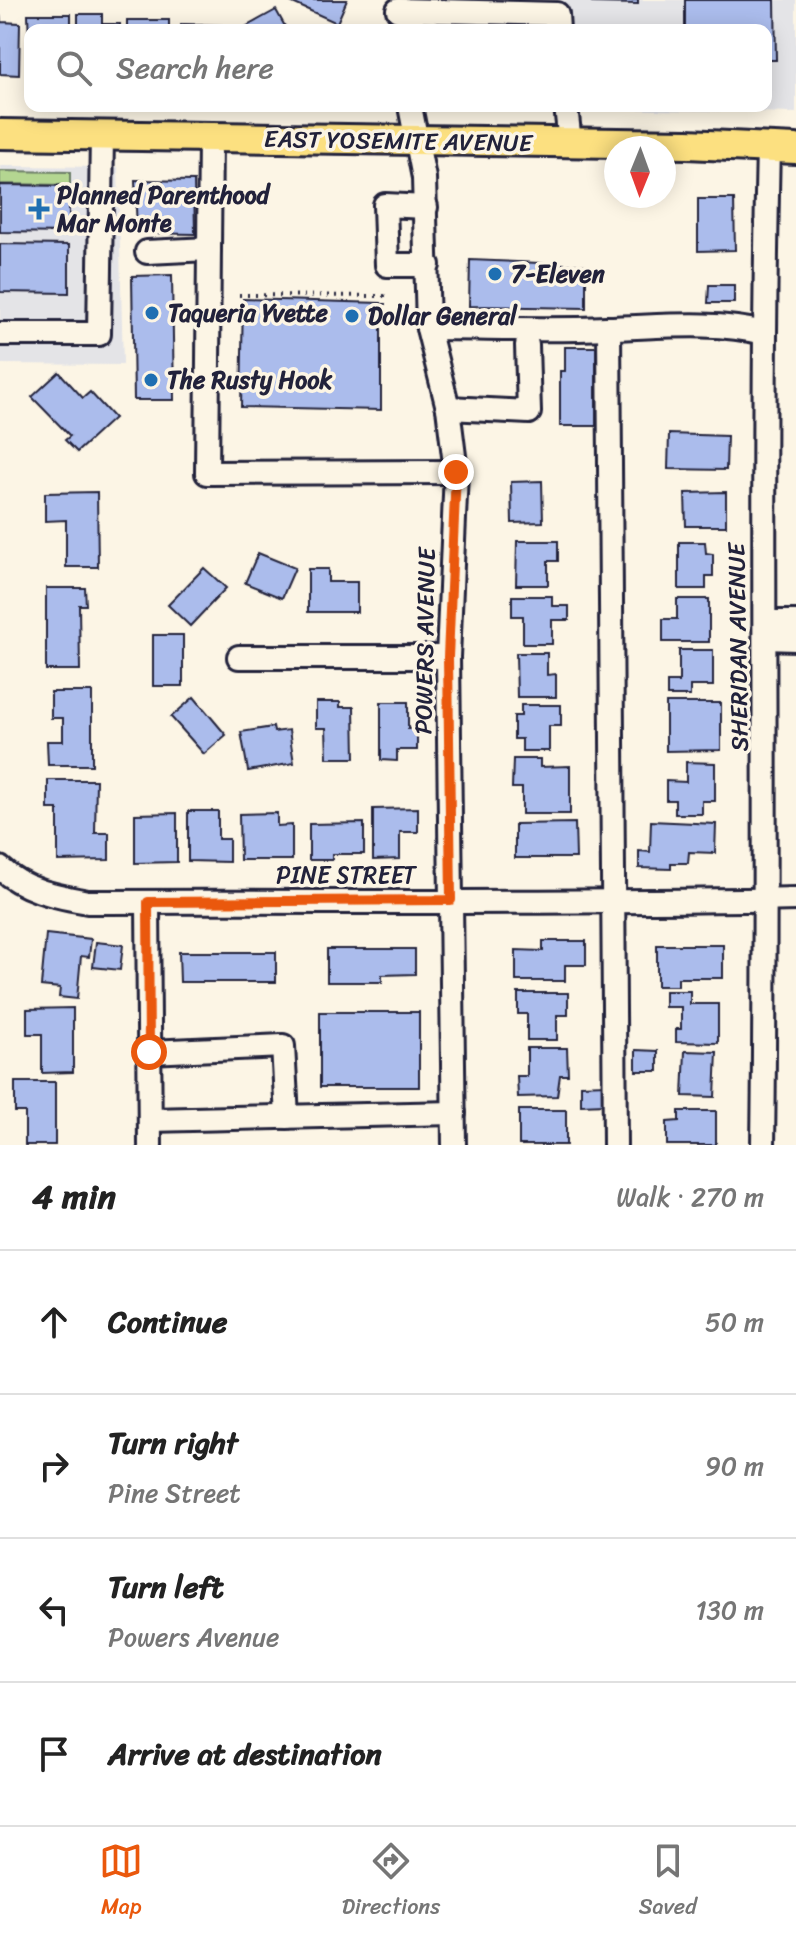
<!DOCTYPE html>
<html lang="en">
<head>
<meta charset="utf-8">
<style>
  :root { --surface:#fff; --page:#f6f6f6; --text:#222; --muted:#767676; --line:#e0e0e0; --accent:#ea580c }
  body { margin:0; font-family:Sriracha,sans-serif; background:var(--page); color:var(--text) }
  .compass { position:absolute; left:604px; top:136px; width:72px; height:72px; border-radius:50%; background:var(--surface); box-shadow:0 4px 20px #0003; rotate:181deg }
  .stop { position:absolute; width:24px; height:24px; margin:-18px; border:6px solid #ea580c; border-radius:50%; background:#fff }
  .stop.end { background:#ea580c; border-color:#fff; box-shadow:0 2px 8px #0008 }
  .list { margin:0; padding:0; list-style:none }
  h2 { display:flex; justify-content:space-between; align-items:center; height:104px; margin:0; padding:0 32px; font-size:34px }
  h2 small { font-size:26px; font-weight:400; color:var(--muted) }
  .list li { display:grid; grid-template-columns:52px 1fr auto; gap:24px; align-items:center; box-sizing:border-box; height:144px; padding:0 32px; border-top:2px solid var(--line) }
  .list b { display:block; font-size:30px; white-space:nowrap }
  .list p { margin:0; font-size:26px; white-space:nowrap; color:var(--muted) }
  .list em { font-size:26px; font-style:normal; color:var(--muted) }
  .icon { flex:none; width:44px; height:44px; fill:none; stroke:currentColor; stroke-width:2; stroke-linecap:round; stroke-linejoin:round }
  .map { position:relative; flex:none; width:796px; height:1145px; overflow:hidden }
  .search { position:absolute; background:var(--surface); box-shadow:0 4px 20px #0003; left:24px; right:24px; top:24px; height:88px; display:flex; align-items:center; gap:20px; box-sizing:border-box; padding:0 28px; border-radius:16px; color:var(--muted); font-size:30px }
  .sheet { height:680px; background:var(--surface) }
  nav { display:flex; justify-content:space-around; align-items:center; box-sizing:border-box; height:112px; border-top:2px solid var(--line); background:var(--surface); font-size:22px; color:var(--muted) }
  nav a { display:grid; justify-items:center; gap:4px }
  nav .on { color:var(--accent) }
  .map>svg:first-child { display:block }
</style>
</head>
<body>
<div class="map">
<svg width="796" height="1145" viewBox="0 0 796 1145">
  <rect width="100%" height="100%" fill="#fcf5e5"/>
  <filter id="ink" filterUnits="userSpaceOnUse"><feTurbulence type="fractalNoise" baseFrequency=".0125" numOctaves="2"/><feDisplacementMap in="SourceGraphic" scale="16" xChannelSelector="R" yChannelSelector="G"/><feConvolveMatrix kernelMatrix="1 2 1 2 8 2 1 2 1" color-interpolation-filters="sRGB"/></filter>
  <g filter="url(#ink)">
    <g fill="#e4e4e7">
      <path d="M440 0H796V113L466 106H766V30H445Z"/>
      <path d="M0 166 118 167 123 365 0 364Z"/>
    </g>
    <path fill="#b4d691" stroke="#6b7c66" stroke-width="2" d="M0 171 70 172V185L0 184Z"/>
    <g fill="#abbcec" stroke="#22223b" stroke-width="2">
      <path d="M286 0H347L337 23Z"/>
      <path d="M592 0H638V4L592 3Z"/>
      <path d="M685 0H775L776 60H766V30H685Z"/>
      <path d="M276 10 287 30H240Z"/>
      <path d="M0 14 1 22 20 23 19 75 0 74Z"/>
      <path d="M28 14H71V30H30V66Z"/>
      <path d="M78 14H102V24H120V30H78Z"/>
      <rect x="127" y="20" width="42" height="10"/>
      <path d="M181 24 223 25V30H181Z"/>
      <path d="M525 25V30H477V26Z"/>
      <path d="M135 180 194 181 195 234 137 233Z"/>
      <path d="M0 185 69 186V233L0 232Z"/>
      <path d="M698 199H734L735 250 698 251Z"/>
      <path d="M0 244 69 245V293L0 292Z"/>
      <path d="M470 260 586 265V308L469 306Z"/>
      <path d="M172 275 174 400H134L132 276Z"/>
      <path d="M709 285H734V303H708Z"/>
      <path d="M243 299 381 303V410L241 407Z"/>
      <path d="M565 347H596V426H560V371H565Z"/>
      <path d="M59 372 83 398 90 392 114 418 77 452 65 440 70 436 32 397Z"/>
      <path d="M669 434 727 436 726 470 668 469Z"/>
      <path d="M542 481 543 522 512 523 511 482Z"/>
      <path d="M97 492 98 567H66V520L45 521V493Z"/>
      <path d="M726 492V526H686L685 493Z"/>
      <path d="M517 541H558V561H548V585H516Z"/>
      <path d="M679 542H705L706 553 713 554V576H706V589H679Z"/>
      <path d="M258 553 295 568 282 598 245 583Z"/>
      <path d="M204 568 226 588 190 626 168 605Z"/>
      <path d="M308 569H328V582H357V612H308Z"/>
      <path d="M46 588H85L86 605H79L80 670H46Z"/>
      <path d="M512 596H552V606H569V620H552V644H523V616H512Z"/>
      <path d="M677 599H709V642H663V619H677Z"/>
      <rect x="153" y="635" width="30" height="51"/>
      <path d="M679 650H713V686H690V696H667V682H679Z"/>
      <path d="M516 653H547V675L556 674V697H517Z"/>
      <path d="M51 692H92V765H48L47 741H63V718H51Z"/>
      <path d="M194 697 226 735 204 754 171 717Z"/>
      <path d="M316 702H340V707H354L355 758H327L326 728H316Z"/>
      <path d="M381 702H408V729H417V750H397V761L381 760Z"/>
      <path d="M666 703H721V750L666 751Z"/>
      <path d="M521 705H561V726H549V751H522V739H514V716H521Z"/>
      <path d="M273 727 274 732 289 730 294 763 248 771 241 732Z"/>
      <path d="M513 759H540V767L570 766V814H522V788H512Z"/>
      <path d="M686 762 715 763V801H702V814H675V800H666V781L686 782Z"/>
      <path d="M48 780H96L95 833H109V860L58 861V809H48Z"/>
      <path d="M418 808V832H400V859L373 860V809Z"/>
      <path d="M188 811H218V839H229V862L188 861Z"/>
      <path d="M177 813V862L135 863V814Z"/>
      <path d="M277 813V826L292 825V860H240L239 814Z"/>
      <path d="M651 821 716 824 715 853 689 852 688 863H671V869L639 868V851L650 852Z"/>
      <path d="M364 823V854H332V860H309V824Z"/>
      <path d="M575 823 576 858H515V824Z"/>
      <path d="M46 934 91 939 89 957 81 956 77 999 59 997 60 988 41 986Z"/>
      <path d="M543 941H586V965H565V981H516V950L543 951Z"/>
      <path d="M96 942 123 945 120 970 93 967Z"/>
      <path d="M657 945H723V978H678V986H657Z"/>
      <path d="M327 949H415V974L382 975V982H327Z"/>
      <path d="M179 952H276V982H180Z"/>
      <path d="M665 991H690V1004H718V1043L676 1042V1029H681V1007H665Z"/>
      <path d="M518 993H568V1015H557V1040H527V1014H518Z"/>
      <path d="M73 1008V1072L42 1073V1034H27V1009Z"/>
      <rect x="320" y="1012" width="99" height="75"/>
      <path d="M527 1048H567L568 1075H560L557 1096 518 1097 517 1076H527Z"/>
      <path d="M636 1050 658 1051V1071H636Z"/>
      <path d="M685 1051 717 1052 715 1097 683 1096Z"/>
      <path d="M15 1082H55V1145H25V1112H15Z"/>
      <path d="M605 1084V1104L581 1105V1085Z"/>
      <rect x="519" y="1110" width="47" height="35"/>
      <path d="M679 1111H716V1145H667V1122L679 1121Z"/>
    </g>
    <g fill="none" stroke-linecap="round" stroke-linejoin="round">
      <g stroke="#22223b" stroke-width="28">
        <g id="minor">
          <path d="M398 10 557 14 558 30"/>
          <path d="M410 106 424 178 428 328 448 408 456 472 448 657 454 1145"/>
          <path d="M566 106 570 143"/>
          <path d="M210 138 207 473 456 472"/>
          <path d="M426 207 385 205 387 265H428"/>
          <path d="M147 252 209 249"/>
          <path d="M428 328C487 328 547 331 606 328 658 327 713 320 764 333"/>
          <path d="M609 328 615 1145"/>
          <path d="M0 334H99L102 136"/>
          <path d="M448 408 529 412 527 345"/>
          <path d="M765 622H796"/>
          <path d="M765 638 796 639"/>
          <path d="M239 657H448"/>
          <path d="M0 868C25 891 56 896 88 902 324 901 560 904 796 899"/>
          <path d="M148 902 150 1145"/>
          <path d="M149 1052 283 1046 287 1117"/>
          <path d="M150 1120 454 1113"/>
          <path d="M763 1145C768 813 760 480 768 148"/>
        </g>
      </g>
      <g stroke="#22223b" stroke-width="34">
        <path id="major" d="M0 134 687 144 796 149"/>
      </g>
      <path stroke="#22223b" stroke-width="4" stroke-dasharray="2 6" stroke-linecap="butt" d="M239 295 384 296V317L402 315"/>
      <use href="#minor" stroke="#fcf5e5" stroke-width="22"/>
      <use href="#major" stroke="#fce080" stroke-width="28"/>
    </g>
  </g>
  <g fill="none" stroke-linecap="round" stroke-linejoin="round" filter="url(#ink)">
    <path stroke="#ea580c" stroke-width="10" d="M149 1052 148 902 451 900 448 657 456 472"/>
  </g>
  <g fill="#1f6fb2" stroke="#fcf5e5" stroke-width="3">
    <path d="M35 197h8v8h8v8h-8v8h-8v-8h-8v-8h8z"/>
    <circle cx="495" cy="274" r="8"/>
    <circle cx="152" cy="313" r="8"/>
    <circle cx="352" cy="316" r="8"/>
    <circle cx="151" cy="380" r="8"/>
  </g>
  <g text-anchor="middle" stroke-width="7" stroke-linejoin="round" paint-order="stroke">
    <g font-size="24" fill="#22223b" stroke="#fcf5e5">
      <text transform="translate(398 141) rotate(1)" y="8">EAST YOSEMITE AVENUE</text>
      <text transform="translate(425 641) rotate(-89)" y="8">POWERS AVENUE</text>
      <text transform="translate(738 647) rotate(-91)" y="8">SHERIDAN AVENUE</text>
      <text x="346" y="883">PINE STREET</text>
    </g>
    <g font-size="24" font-weight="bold" fill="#22223b" stroke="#fcf5e5" text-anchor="start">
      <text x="57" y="203">Planned Parenthood<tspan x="57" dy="28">Mar Monte</tspan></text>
      <text x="511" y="282">7-Eleven</text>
      <text x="168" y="321">Taqueria Yvette</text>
      <text x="368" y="324">Dollar General</text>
      <text x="167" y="388">The Rusty Hook</text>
    </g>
  </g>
</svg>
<svg class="compass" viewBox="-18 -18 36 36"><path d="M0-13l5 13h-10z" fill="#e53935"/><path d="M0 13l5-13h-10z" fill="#767676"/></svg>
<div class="stop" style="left:149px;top:1052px"></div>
<div class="stop end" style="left:456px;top:472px"></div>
<div class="search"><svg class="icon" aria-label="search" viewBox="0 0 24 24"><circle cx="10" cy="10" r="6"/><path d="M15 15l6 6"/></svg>Search here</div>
</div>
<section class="sheet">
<h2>4 min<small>Walk · 270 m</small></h2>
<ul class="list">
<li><svg class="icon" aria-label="ahead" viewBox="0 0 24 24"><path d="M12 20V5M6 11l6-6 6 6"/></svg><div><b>Continue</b></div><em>50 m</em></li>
<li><svg class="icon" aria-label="right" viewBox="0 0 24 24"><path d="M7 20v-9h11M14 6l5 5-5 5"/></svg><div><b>Turn right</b><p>Pine Street</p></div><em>90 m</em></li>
<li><svg class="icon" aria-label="left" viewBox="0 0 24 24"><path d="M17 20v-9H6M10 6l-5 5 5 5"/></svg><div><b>Turn left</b><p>Powers Avenue</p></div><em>130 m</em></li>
<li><svg class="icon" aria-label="arrive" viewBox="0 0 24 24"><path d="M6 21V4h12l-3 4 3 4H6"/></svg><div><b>Arrive at destination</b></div></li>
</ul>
</section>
<nav>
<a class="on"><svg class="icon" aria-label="map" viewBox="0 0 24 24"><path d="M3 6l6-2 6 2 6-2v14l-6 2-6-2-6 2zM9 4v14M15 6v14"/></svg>Map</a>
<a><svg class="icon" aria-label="directions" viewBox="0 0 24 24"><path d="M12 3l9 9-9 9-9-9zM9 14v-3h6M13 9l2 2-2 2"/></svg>Directions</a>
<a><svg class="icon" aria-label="saved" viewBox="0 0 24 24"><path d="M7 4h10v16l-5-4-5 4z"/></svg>Saved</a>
</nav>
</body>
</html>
